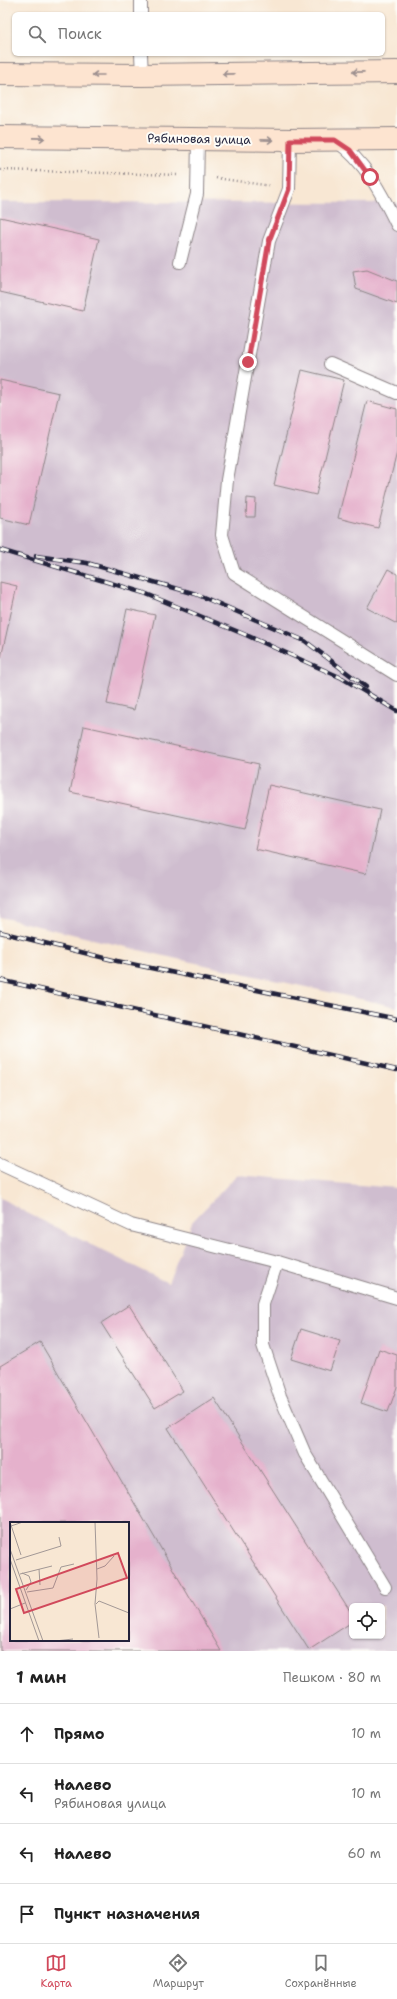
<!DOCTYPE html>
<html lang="ru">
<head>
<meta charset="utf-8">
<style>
  :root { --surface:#fff; --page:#f2f2f2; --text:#222; --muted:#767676; --line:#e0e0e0; --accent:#d1495b }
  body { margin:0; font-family:"Shantell Sans",sans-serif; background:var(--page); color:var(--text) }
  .controls { position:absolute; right:12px; bottom:12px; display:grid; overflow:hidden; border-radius:6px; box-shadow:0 1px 3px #0004 }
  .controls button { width:36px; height:36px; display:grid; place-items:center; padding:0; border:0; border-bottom:1px solid var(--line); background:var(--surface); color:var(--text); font:20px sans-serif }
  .stop { position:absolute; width:12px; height:12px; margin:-9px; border:3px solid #d1495b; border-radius:50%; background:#fff }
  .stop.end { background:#d1495b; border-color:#fff; box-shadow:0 1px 4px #0008 }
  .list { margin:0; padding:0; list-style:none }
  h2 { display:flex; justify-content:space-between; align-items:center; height:52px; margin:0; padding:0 16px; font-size:17px }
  h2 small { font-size:13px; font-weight:400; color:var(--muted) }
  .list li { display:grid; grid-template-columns:26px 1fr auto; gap:12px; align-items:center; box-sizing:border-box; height:60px; padding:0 16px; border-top:1px solid var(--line) }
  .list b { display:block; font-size:15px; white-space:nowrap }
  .list p { margin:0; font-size:13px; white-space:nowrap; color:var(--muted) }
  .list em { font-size:13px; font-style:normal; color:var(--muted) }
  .icon { flex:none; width:22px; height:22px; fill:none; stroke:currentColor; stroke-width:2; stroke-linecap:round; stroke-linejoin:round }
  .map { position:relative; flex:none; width:397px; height:1651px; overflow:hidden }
  .search { position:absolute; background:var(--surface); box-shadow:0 1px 3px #0004; left:12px; right:12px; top:12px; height:44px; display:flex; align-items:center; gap:10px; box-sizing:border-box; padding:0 14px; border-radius:6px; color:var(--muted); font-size:15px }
  .sheet { height:292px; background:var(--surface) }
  nav { display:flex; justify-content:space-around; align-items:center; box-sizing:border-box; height:56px; border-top:1px solid var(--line); background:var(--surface); font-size:11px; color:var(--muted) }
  nav a { display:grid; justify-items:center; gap:2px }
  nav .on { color:var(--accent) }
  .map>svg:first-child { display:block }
</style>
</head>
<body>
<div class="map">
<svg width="397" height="1651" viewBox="0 0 397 1651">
  <rect width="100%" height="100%" fill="#fdfcf7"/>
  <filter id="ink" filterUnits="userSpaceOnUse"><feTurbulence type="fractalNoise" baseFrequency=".025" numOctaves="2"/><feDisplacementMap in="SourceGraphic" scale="8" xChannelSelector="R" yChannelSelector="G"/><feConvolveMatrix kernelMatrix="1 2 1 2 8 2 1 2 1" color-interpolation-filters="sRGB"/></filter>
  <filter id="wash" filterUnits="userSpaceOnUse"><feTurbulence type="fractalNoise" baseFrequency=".012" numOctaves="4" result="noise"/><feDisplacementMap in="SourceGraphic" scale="16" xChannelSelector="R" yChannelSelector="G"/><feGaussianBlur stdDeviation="0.9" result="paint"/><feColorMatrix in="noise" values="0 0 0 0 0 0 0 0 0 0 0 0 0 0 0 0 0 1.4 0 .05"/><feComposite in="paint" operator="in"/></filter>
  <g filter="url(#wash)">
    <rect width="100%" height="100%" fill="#f8e7d3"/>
    <g fill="#cfbdcf" fill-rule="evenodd">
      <path d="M0 202 397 203V1007L173 958 0 917Z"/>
      <path d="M237 1175 397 1188V1651H0V1197L27 1213 168 1283 192 1222ZM11 1523H128V1640H11ZM352 1606H382V1636H352Z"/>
    </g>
    <g id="blocks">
      <g fill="#e5b1cc" fill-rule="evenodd">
        <path d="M0 217 99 239 83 311 0 292Z"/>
        <path d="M367 269 397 281V304L356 289 353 271Z"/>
        <path d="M302 370 344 380 316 495 274 485Z"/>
        <path d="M0 380 59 393 29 525 0 518Z"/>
        <path d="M367 401 397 409V452L378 528 338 518Z"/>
        <path d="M247 498 256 499 255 517H246Z"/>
        <path d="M388 569 397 574V624L367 608Z"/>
        <path d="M0 582 17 586 1 658H0Z"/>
        <path d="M127 609 155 615 134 710 107 704Z"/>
        <path d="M84 726 259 764 245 830 70 792Z"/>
        <path d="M269 785 380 810 366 874 255 849Z"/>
        <path d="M129 1305 183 1391 155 1408 101 1323Z"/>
        <path d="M301 1329 340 1341 330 1371 291 1359Z"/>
        <path d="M40 1342 221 1651H0V1366ZM11 1523H128V1640H11Z"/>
        <path d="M379 1349 397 1355V1387L388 1412 361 1403Z"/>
        <path d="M214 1398 352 1614V1622L309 1650 168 1428Z"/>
      </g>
    </g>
  </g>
  <g filter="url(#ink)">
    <use href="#blocks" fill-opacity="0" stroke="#8d8487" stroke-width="1"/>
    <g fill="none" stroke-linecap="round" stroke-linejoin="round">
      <g stroke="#8d8487" stroke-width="14">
        <g id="lane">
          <path d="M141 0V14"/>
          <path d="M141 54 142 75"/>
          <path d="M290 140 289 189 269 241 227 480 222 535 234 573 397 675"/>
          <path d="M336 141C365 161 382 194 397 225"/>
          <path d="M180 262 197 194 198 139"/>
          <path d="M330 364 397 393"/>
          <path d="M0 1164 131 1225 277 1262 397 1298"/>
          <path d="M277 1262 263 1304V1345L280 1396 305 1454 385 1587"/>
        </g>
      </g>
      <g stroke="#8d8487" stroke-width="24">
        <g id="secondary">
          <path d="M0 74 142 75 397 72"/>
          <path d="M0 137 290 140 397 139"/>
        </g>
      </g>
      <g stroke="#8d8487" stroke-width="2.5" stroke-dasharray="1 3" stroke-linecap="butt">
        <path d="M0 170 179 175"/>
        <path d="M216 178 271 186"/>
      </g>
      <use href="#lane" stroke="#fff" stroke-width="12"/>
      <use href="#secondary" stroke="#fde4d0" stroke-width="22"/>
      <g stroke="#22223b" stroke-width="4.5">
        <g id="rail">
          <path d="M0 550 144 593 246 635 342 678 397 711"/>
          <path d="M36 556 87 563 196 594 305 641 366 687"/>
          <path d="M0 932 117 961 397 1019"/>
          <path d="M0 980 397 1070"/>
        </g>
      </g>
      <use href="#rail" stroke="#fdfcf7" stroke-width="3" stroke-dasharray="9" stroke-linecap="butt"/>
    </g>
    <defs><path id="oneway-shaft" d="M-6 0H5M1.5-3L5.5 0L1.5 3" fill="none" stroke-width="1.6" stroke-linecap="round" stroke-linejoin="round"/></defs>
    <g stroke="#9a8d8d">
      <use href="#oneway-shaft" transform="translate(358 72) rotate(179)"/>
      <use href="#oneway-shaft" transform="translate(228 74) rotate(179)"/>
      <use href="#oneway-shaft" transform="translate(98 75) rotate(-180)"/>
      <use href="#oneway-shaft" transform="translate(39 138) rotate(1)"/>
      <use href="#oneway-shaft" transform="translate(267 140) rotate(1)"/>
    </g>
  </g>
  <g fill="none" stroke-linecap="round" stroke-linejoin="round" filter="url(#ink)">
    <path stroke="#d1495b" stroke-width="5" d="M248 362 269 241 289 189 290 140H335L350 150 370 177"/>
  </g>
  <g text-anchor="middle" stroke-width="4" stroke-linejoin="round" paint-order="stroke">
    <g font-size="12" fill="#22223b" stroke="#fdfcf7">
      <text transform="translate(199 139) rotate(1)" y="4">Рябиновая улица</text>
    </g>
  </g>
  <g transform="translate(10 1522)">
    <rect width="119" height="119" fill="#f8e7d3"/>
    <path fill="none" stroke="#a29896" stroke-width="1" d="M0 0 11 33M85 0 87 57 85 82 89 116M1 4 13 0M0 27 33 119M0 37 29 119M6 38 51 24 49 15M29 47 30 63M87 47 95 44 104 34M12 51 19 54 21 60 16 68M10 52 42 44M17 70 43 66 51 45 64 42M86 82 89 79 119 91M0 87 15 81M45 119 63 117"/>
    <path fill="#d1495b" fill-opacity="0.15" stroke="#d1495b" stroke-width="2" d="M108 31 117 56 14 91 6 67Z"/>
    <rect width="119" height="119" fill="none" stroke="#22223b" stroke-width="2"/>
  </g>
</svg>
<div class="controls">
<button><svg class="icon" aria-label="locate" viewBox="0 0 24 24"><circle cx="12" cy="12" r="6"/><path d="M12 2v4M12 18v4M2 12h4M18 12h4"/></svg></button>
</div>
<div class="stop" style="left:370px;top:177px"></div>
<div class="stop end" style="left:248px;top:362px"></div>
<div class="search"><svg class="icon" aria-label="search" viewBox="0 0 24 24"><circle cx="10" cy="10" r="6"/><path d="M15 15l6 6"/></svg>Поиск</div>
</div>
<section class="sheet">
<h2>1 мин<small>Пешком · 80 m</small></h2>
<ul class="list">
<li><svg class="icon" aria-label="ahead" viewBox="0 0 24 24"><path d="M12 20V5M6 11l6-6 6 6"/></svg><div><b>Прямо</b></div><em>10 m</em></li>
<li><svg class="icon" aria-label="left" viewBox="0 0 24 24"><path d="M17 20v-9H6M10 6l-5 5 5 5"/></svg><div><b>Налево</b><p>Рябиновая улица</p></div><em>10 m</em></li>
<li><svg class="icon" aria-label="left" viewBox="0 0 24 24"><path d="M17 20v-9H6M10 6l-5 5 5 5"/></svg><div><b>Налево</b></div><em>60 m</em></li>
<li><svg class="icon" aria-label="arrive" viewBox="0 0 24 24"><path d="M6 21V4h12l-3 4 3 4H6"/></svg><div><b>Пункт назначения</b></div></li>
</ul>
</section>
<nav>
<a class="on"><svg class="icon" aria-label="map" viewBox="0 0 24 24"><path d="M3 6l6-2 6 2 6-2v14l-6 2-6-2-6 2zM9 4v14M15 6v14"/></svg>Карта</a>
<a><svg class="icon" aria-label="directions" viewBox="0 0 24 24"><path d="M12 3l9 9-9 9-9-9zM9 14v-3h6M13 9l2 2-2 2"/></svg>Маршрут</a>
<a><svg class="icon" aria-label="saved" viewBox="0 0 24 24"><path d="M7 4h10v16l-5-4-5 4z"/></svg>Сохранённые</a>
</nav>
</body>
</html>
